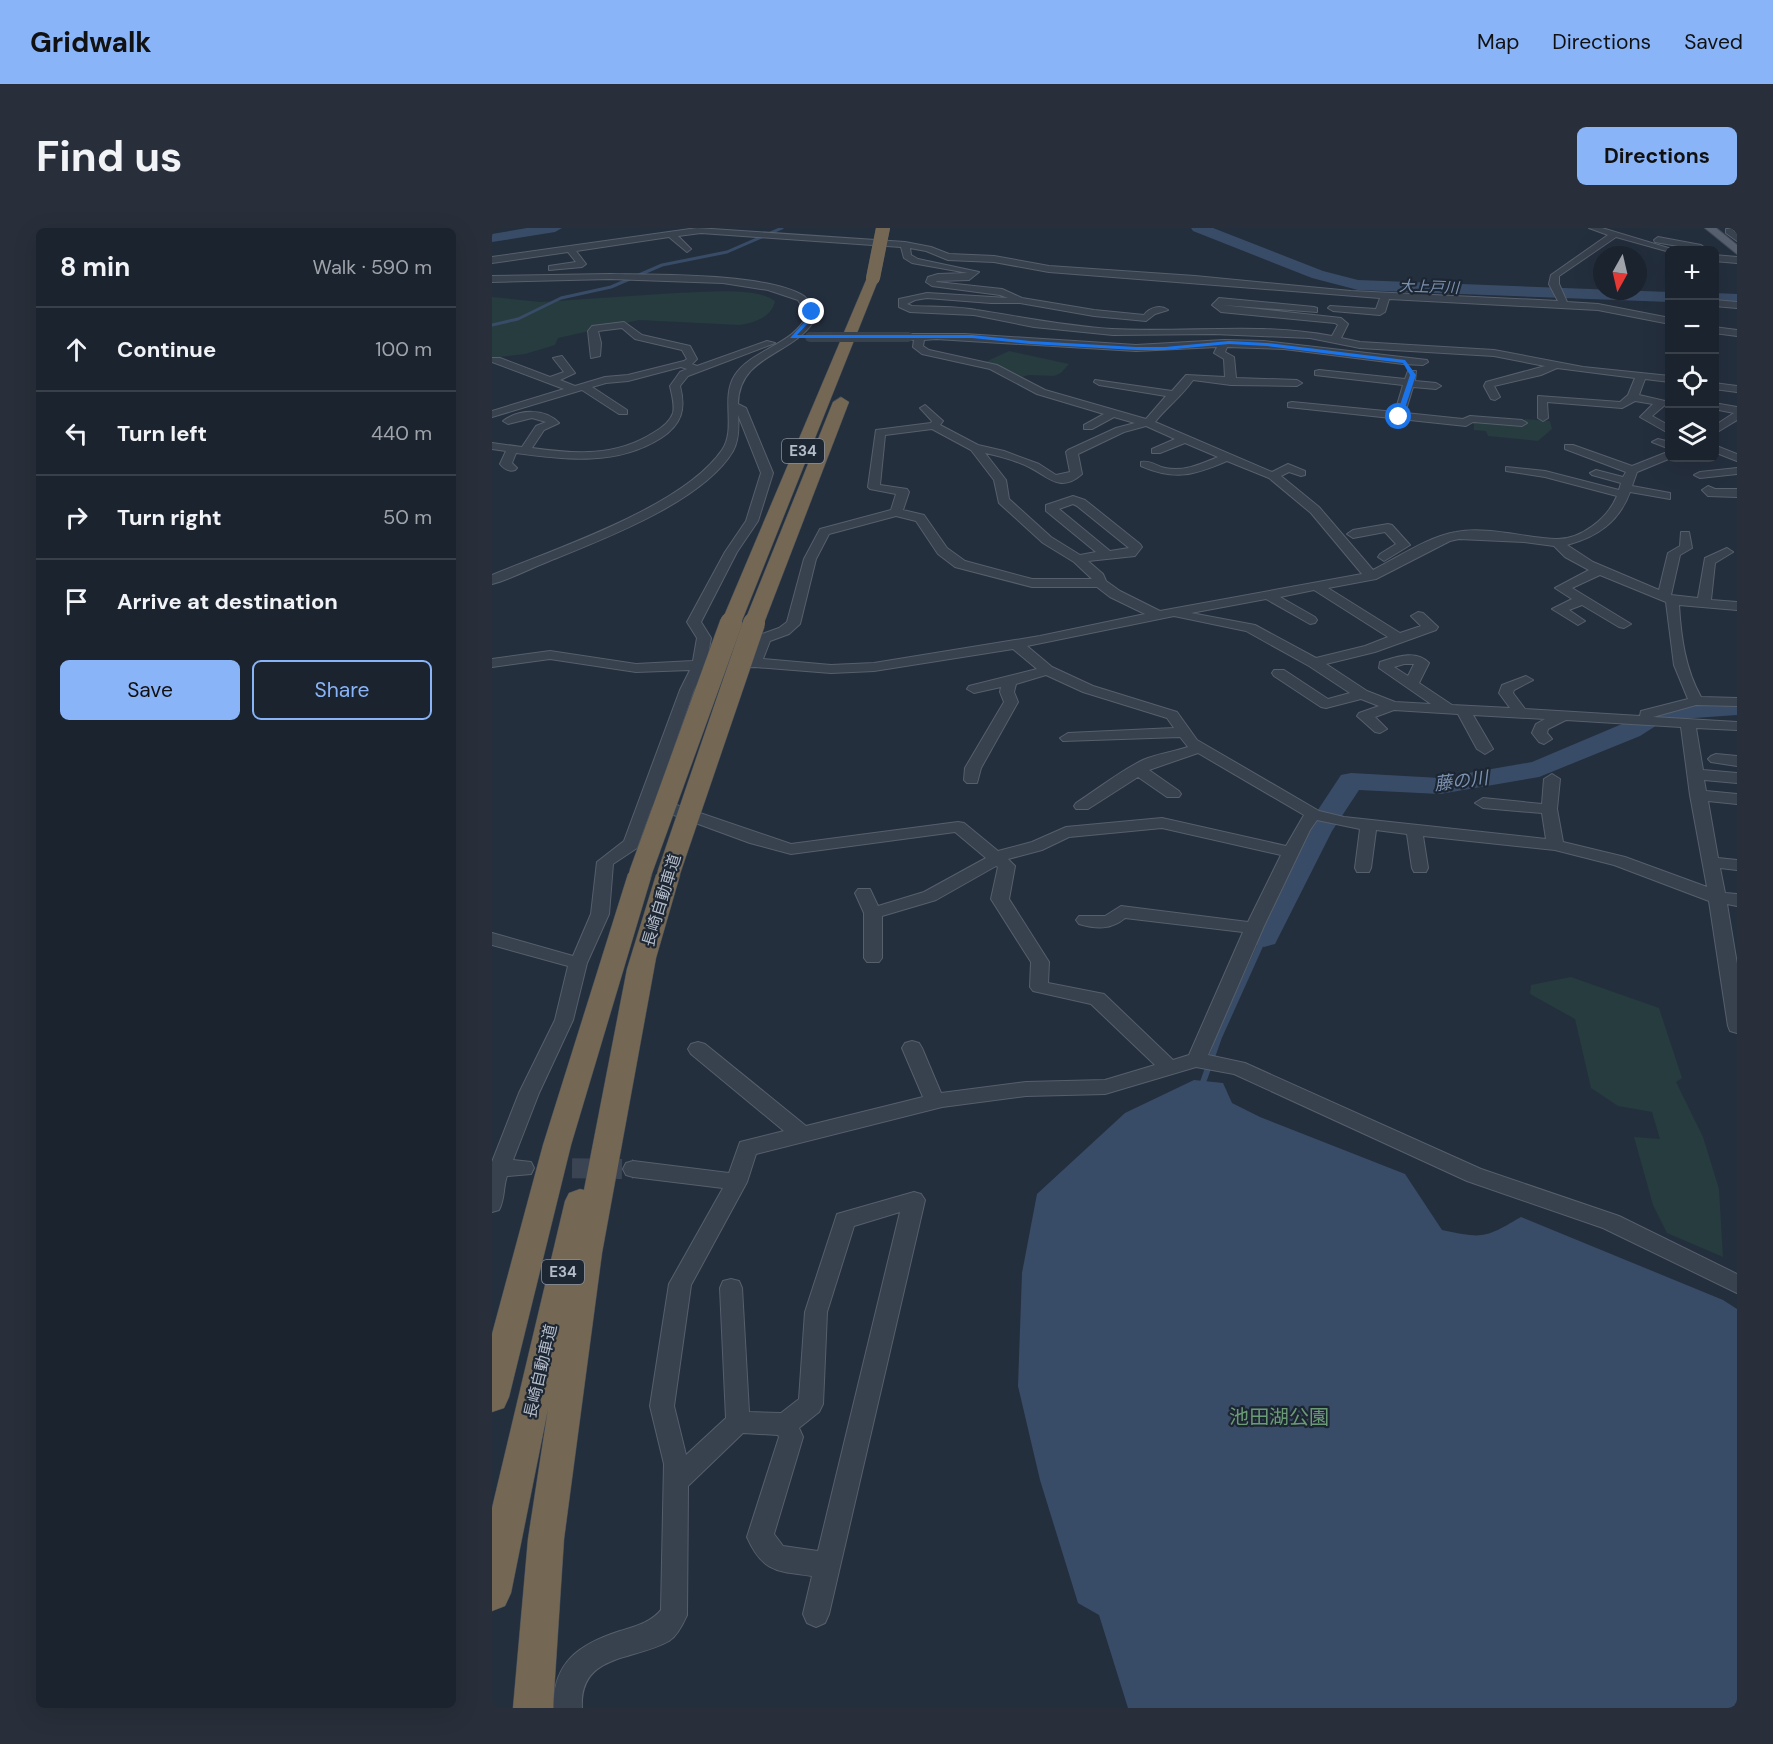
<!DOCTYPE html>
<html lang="en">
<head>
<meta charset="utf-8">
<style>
  :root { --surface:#1b232e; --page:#282f3a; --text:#f1f3f6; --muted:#a0a4aa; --line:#39404a; --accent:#8ab4f8 }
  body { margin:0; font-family:"DM Sans","Noto Sans JP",sans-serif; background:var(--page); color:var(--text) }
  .controls { position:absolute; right:18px; top:18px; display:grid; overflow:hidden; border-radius:9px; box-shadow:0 6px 24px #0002 }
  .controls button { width:54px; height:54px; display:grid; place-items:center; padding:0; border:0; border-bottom:2px solid var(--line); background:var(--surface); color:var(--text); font:30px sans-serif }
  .compass { position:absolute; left:1101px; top:18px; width:54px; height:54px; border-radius:50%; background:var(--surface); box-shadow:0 6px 24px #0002; rotate:188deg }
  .stop { position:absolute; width:18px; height:18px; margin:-14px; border:4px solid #1a73e8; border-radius:50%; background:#fff }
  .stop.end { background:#1a73e8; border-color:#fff; box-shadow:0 2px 6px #0008 }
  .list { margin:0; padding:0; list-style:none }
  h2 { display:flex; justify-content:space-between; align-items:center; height:78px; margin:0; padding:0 24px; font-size:26px }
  h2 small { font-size:20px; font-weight:400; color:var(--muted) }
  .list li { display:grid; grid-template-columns:39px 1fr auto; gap:18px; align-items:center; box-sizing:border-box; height:84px; padding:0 24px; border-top:2px solid var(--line) }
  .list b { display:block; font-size:22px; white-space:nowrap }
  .list em { font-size:20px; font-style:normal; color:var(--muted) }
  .actions { display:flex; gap:12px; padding:18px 24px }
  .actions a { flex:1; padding:14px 0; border:2px solid var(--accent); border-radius:9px; text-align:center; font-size:21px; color:var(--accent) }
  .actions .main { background:var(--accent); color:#111 }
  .icon { flex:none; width:33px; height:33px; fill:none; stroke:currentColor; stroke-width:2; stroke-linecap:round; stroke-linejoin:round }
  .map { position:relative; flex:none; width:1245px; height:1480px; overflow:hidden; border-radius:9px }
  header { display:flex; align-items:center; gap:36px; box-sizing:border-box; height:84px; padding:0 30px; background:var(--accent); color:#111 }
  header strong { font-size:28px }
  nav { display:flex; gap:33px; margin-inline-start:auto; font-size:21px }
  .intro { display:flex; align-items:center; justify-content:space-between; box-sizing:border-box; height:144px; padding:0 36px }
  h1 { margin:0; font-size:42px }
  .button { padding:15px 27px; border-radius:9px; background:var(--accent); color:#111; font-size:21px; font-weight:700 }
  main { display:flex; gap:36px; padding:0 36px }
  aside { flex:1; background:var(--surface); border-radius:9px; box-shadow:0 6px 24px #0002 }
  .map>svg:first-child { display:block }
</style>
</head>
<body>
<header>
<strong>Gridwalk</strong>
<nav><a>Map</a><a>Directions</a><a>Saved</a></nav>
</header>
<div class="intro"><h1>Find us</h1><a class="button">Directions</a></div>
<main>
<aside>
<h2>8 min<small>Walk · 590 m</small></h2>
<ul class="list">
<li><svg class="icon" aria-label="ahead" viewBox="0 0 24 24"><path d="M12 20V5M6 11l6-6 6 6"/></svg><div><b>Continue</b></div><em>100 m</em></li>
<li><svg class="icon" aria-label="left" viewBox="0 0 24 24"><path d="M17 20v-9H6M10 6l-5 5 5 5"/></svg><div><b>Turn left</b></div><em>440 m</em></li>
<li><svg class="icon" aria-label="right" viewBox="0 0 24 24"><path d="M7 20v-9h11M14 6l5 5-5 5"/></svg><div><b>Turn right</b></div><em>50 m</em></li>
<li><svg class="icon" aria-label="arrive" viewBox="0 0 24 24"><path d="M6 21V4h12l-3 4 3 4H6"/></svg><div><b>Arrive at destination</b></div></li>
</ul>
<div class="actions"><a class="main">Save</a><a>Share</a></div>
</aside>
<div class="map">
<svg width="1245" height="1480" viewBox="0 0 1245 1480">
  <rect width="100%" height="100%" fill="#242f3e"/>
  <g fill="#263c3f">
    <path d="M184 65C210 65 263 58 283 73 280 89 262 95 248 97L147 92 66 110 63 117 33 126 0 130V69L49 74Z"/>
    <path d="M517 123 577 136 569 145 562 148 537 147 526 150 491 135Z"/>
    <path d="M1033 191 1058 193 1060 201 1046 213 996 208 994 203 982 202V193L1032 196Z"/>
    <path d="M1079 749 1167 780 1190 850 1184 854 1211 909 1227 961 1231 1029 1175 1005 1161 977 1142 909 1168 911 1160 884 1126 878 1099 860 1083 791 1038 766 1039 757Z"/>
  </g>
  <path fill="#394c67" d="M702 852 731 855 740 875 768 889 913 946 950 1002C992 1011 993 1010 1029 989L1231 1072 1245 1081V1480H636L607 1387 586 1375 548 1252 526 1158 530 1045 545 966 633 885Z"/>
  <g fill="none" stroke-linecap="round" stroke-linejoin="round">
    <path stroke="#394c67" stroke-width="3" d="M0 97 26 91 69 70 119 59 170 37 235 24 290 0"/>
    <path stroke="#394c67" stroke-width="6" d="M709 860 727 809 772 709"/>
    <g fill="#394c67" fill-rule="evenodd">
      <path d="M35 0H70L63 4 0 14V6Z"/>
      <path d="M699 0H721L831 43 866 52 1178 64V74L866 62 820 50 701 3Z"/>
      <path d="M1222 65 1245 66V76L1222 75Z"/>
      <path d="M1245 471V487L1173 492 1148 508 1047 549 948 566 867 562 840 603 783 716 772 719 761 716 757 709 812 603 849 547 859 545 948 550 1040 534 1130 496 1155 482 1176 476Z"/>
    </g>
    <path stroke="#3a4453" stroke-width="20" stroke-dasharray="20 10" stroke-linecap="butt" d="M50 940 141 941"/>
    <g stroke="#565f6c" stroke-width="2">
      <g id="minor">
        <path d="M205 0 413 14 439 19 457 26 502 28 557 38 703 48 859 63 1066 73 1057 56 1059 47 1116 7 1097 0H1110L1183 22 1178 24 1124 9 1067 48V56L1075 74 1106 76 1178 90V96L1106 82 897 71 893 84 888 87 841 83 836 80 838 78 884 81 888 70 557 44 502 34 456 32 434 23 418 20 419 27 426 31 487 44 477 52 444 53 445 54 510 61 530 70 602 82 652 87C657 80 668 76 676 82L663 86 654 93 602 88 528 75H499L435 70 423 72 415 76 420 78C441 79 463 78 484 82 530 89 574 98 620 101 693 105 768 94 840 108L846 97 843 95 729 84 720 77 727 70 822 79 825 80V84L730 77 849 90 856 96 849 110 868 114 1002 122 1091 139 1178 148V154L1153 151 1147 167 1173 173V177L1160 188 1178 198V206L1148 189 1161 176 1143 173 1130 180 1055 174 1056 190 1051 193 1046 190V168L1128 174 1136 167 1143 150 1065 140 1049 147 1002 158 1008 169 1003 172 999 171 992 158 994 154 1053 138 1002 128 868 120 818 110 722 106 621 107 542 99 482 87 418 84 407 79V71L435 65 516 70 508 67 440 58 434 54 436 49 446 46 476 45 420 35 412 30 409 19 209 5 186 8 199 21 195 24 177 9 84 23 94 36 90 39 57 42V38L84 34 76 24 0 35V29Z"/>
        <path d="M1234 1H1240L1245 6V13L1234 5Z"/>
        <path d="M1166 9 1209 17 1213 20 1209 22 1163 14 1162 12Z"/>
        <path d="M1222 27 1245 29V35L1222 33Z"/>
        <path d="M118 46C165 47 274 45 312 68 317 72 321 81 325 87 306 128 247 124 246 176L254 180 281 245 266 293 245 324 209 394 219 410 215 433 257 431 267 407 287 400 295 394 312 331 328 301 399 282 404 266 378 261 376 259 384 202 439 195 440 193 428 180 433 177 451 193 448 197 486 217 512 223 547 236 564 247 578 244 574 224 576 222 624 200 643 195 622 189 600 201H592V197L612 186 545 166 498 141 430 126 421 119 422 112 413 111 411 109 416 106H473L644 117 732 112 772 113 935 132 936 134 931 137 911 136 792 121 735 119 733 124 742 129 744 150 805 152 810 155 805 158 739 157 701 152C690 168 675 179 663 194L780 244 796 236 813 243V247L809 248 797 244 789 248 827 279 881 342C907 329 935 309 964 304 994 298 1034 310 1064 311 1089 312 1116 290 1125 268L1053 249 1014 243V239L1053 243 1127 262 1129 255 1100 247 1098 245 1104 242 1131 249 1134 244 1073 221V217H1081L1140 238 1178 223V230H1179L1145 244 1140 258 1178 265V271L1138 264C1127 294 1105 309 1075 317L1101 334 1167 362 1176 325 1188 318 1189 304H1197L1200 320 1188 327 1179 367 1206 370 1213 330 1235 320 1241 324 1223 335 1219 372 1245 374V382L1187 377C1189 409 1193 440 1209 469L1245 470V478L1204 477 1161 489 1245 494V502L1204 500 1211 542 1245 545V555L1212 552 1214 563 1245 566V576L1216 573 1226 630 1245 632V642L1228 640 1233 665 1245 666V678L1235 676 1245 736V805L1238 803 1236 798 1217 673 1122 637 1063 622 931 608 936 640 934 644H922L920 640 915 606 884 602 879 640 877 644H865L863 640 868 601 825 592 818 602 772 698 716 827 753 835 989 941 1127 988 1245 1046V1065L1111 1000 975 953 742 846 704 839 613 866 534 868 450 879 264 926 255 954 199 1057 182 1178 194 1227 234 1190 228 1060 231 1053 239 1051 247 1053 250 1060 257 1184 289 1185 307 1171 313 1084 345 986 422 964 429 966 433 972 337 1386 333 1395 324 1399 315 1395 311 1386 320 1348C286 1343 271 1345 255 1309L287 1209 286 1207 251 1205 196 1258 195 1387C191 1396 185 1408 177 1413 142 1433 87 1425 90 1480H62C60 1434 88 1416 128 1403 144 1398 158 1395 169 1382L172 1236 158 1178 177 1056 231 960 141 949 134 947 131 941 134 935 141 933 237 945 248 914 292 903 199 826 196 821 199 816 206 814 213 816 314 898 431 869 410 820 413 815 420 813 427 815 430 820 449 865 534 854 613 852 663 837 599 776 541 763 538 759 539 734 499 671 506 639 504 638 444 672 390 688V730L387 734H375L372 730V685L363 665 366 661H378L386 678 432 664 494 630 463 604 299 626 258 615 160 579 145 620 121 636 117 686 95 735 81 792 47 865 21 932 39 934 42 940 39 946 15 948C11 959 13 971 7 982L0 984V934L27 865 63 792 76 738 0 717V705L81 728 99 686 105 634 132 613 188 462 198 442 144 444 58 431 0 439V431L58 423 144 436 201 433 205 410 195 394 233 324 254 293 269 245 246 187C247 199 247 212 241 223 211 274 109 312 55 334 37 341 19 351 0 356V347C63 321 191 279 230 222 245 200 228 170 243 147 260 121 302 117 315 87L306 72 276 62 231 55 118 51 0 54V48ZM444 111 644 123 725 119 722 125 732 131 733 149 694 147 680 163 603 152 602 154 607 157 674 168 654 191 553 162 505 137 437 122 431 118 432 112ZM654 198 683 211 660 221V225H668L693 215 726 229C709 236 692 244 673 240 664 238 658 232 649 234V238C684 253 702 247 735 233L777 250 819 285 870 346 668 383 628 363 614 353 611 346 596 333 643 328 650 319 648 316 593 272 581 268 554 277V283L604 324 588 327 559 309 517 271 514 252 493 225C508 228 525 233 539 240 556 249 569 265 590 246L586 226 632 204ZM440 201 479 222 502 252 507 275 551 315 582 334 600 351H540L473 333 455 320 432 287 411 282 417 264 415 261 388 257 393 207ZM581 276 585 278 637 320 618 323 567 281ZM404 288 424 293 446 326 463 339 540 359H605L618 369 653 386 548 408 382 435 339 437 271 431 278 413 297 406 308 396 324 331 337 306ZM967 311 1032 314 1062 318 1073 329 1097 342 1063 360 1080 371 1060 381 1086 397 1093 393 1077 382 1090 377 1127 399 1132 400 1139 396 1080 360 1108 347 1174 374 1182 437 1196 471 1149 483 1148 488 1033 481 1021 465 1022 462 1041 452 1034 448 1010 457 1007 465 1018 480 960 477 927 455 937 435C924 421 904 429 888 434L887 440 939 476 903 474 875 463 834 436 883 424 944 402 946 399 931 385 926 384 919 388 929 398 908 405 836 360 884 351 958 313ZM822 362 896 409 873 418 824 430 763 397 699 385 774 371 818 396 823 395 825 392 823 389 788 369ZM682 388 754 403 817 438 858 465 836 471 792 442H782L780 445 782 448 829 479 834 480 869 471 887 478 867 485 865 488 883 504 888 505 895 501 883 489 902 482 966 486 985 521 993 526 1001 521 981 487 1053 491 1044 496 1040 505 1047 514 1052 516 1060 511 1055 505 1056 501 1074 492 1189 499 1198 567 1215 659 1133 629 1071 614 1065 581 1068 551 1060 546 1052 551 1050 576 991 570 983 575 991 580 1050 585 1054 611 852 589 827 583 705 512 685 484 601 458 560 439 535 418ZM521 421 545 441 477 458 475 461 482 465 509 459 508 464 512 474 473 540 472 552 475 555H485L489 540 526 474 522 464 524 456 554 447 591 464 675 490 682 500 576 505 568 510 571 513 688 509 696 519C681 524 664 526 651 532 628 543 606 561 584 575L582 578 584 581H596L646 549 675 569H687L689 566 687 563 657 542 706 525 812 587 794 618 670 590 574 599 540 614 506 623 472 595 466 594 299 616 164 570 202 462 213 441 263 439 339 445 382 443ZM912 436H922L916 448 902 439ZM670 600 789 627 756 694 629 678 613 688H587L584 692 587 696C604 701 619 702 633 690L751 704 697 827 681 832 612 766 556 755 557 734 517 671 523 638 516 631 550 622 577 609ZM408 984 326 1323 291 1318 282 1306 311 1209 307 1200 327 1184 331 1176 335 1084 362 998Z"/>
        <path d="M1222 72 1245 74V80L1222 78Z"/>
        <path d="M132 94 150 107 198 118 205 131 200 136 205 138 275 113 283 115 196 148 188 158C194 181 190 196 169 210 125 238 74 232 24 225L20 235 25 240 23 242C17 244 12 241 8 236L14 223 0 221V215L30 219 44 198 54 194 40 190 16 196 11 193C27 181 53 180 67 195L52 202 40 220C83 226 123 229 161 205 168 201 178 194 181 185 183 177 180 167 178 158L188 144 195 141 189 139 136 153 114 155 100 159 135 182V186H127L90 162 0 189V183L72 161 0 134V130H8L58 149 72 144 61 130 70 128 83 145 68 152 83 158 113 149 136 147 192 133 195 131 190 122 143 111 130 100 106 103 109 115 108 128 99 130 96 103 100 98Z"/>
        <path d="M1222 99 1245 102V108L1222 105Z"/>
        <path d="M827 142 913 151 916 143H924L923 153 944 155 949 158 944 161 921 159 913 185 971 191 978 188 1030 192 1035 195 1030 198 981 194 974 198 796 179V175L800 174 903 184 911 157 823 147V143Z"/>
        <path d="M1222 155 1245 158V164L1222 161Z"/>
        <path d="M1222 175 1245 179V192L1222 206V198L1242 185 1222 181Z"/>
        <path d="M1166 211 1178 214V221L1160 214Z"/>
        <path d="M1222 217 1245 226V233L1222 224Z"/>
        <path d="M1245 240V246L1208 250 1202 247 1208 244Z"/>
        <path d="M1216 258 1223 261H1245V269L1216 268 1210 262Z"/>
        <path d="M896 296 900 297 918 317 892 333 886 329 888 326 904 316 893 304 861 310 855 306 861 302Z"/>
        <path d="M1224 526 1245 528V538L1219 534 1216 531 1219 528Z"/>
      </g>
    </g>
    <g stroke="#414a57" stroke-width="2">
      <path id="major" d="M1213 0H1224L1245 17V26Z"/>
    </g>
    <g stroke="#434c59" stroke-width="1">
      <g id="highway">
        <path d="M381 46 387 50 249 395 246 399H232L229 395 375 50Z"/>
        <path d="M349 169 357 174 272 395 269 399H255L252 395 341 174Z"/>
        <path d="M148 638 156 641 160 646 79 917 17 1169 12 1180 0 1184V1106L51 917 136 646 140 641Z"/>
        <path d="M176 639 184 642 188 647 164 730 110 1025 72 1311 61 1480H21L36 1311 56 1181 19 1365 13 1378 0 1383V1280L73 973 77 965 88 961 92 962 135 741 164 647 168 642Z"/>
      </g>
    </g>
    <use href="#minor" fill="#38414e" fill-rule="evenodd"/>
    <use href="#major" fill="#56606e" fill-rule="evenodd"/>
    <use href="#highway" fill="#746855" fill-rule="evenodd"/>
    <g stroke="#565f6c" stroke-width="10" stroke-linecap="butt">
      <path id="minor-bridge" d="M318 109H416"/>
    </g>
    <g stroke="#434c59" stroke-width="14" stroke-linecap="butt">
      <path id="highway-bridge-far1" d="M381 50 391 0"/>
    </g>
    <g stroke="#434c59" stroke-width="23" stroke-linecap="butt">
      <g id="highway-bridge">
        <path d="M148 646 239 395"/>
        <path d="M176 647 262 395"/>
      </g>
    </g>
    <use href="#minor-bridge" stroke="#38414e" stroke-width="10"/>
    <use href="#highway-bridge-far1" stroke="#746855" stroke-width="14"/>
    <use href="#highway-bridge" stroke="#746855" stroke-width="22"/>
  </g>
  <path fill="#1a73e8" d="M318 83 323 84 322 89 305 107H480L538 113 644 119H673L737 113 775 115 913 132 924 147 910 189 907 190 904 189 918 147 911 135 775 118 737 116 673 122H644L538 116 480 110H298L317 89Z"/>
  <g text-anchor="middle" stroke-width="4.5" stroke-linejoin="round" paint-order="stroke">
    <g font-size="15" font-style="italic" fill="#7c92b1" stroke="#1d2633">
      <text transform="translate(937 59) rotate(2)" y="5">大上戸川</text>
    </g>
    <g fill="#1d2633" stroke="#878f9c" stroke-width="1.5">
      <rect x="290" y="211" width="42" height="24" rx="4.5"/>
      <rect x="50" y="1032" width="42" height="24" rx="4.5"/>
    </g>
    <g font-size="15" font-weight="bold" fill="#b4bcc9">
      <text x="311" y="228">E34</text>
      <text x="71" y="1049">E34</text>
    </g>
    <g font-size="16" fill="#b4bcc9" stroke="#1d2633">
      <text transform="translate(169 672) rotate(-73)" y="6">長崎自動車道</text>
      <text transform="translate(48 1143) rotate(-77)" y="6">長崎自動車道</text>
    </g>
    <g font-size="18" font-style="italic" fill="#7c92b1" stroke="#1d2633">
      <text transform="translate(969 553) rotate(-7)" y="6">藤の川</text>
    </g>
    <g font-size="20" fill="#6b9a76" stroke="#1d2633">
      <text x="787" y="1196">池田湖公園</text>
    </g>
  </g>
</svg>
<div class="controls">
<button>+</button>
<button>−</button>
<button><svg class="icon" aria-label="locate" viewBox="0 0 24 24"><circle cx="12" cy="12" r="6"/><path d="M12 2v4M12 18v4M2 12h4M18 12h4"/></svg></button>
<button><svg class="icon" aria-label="layers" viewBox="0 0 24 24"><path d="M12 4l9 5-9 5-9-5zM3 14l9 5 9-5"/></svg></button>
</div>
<svg class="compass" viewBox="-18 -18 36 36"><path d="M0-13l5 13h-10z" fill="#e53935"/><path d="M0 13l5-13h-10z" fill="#a0a4aa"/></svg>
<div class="stop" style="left:907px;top:189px"></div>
<div class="stop end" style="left:320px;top:84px"></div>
</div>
</main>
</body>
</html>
